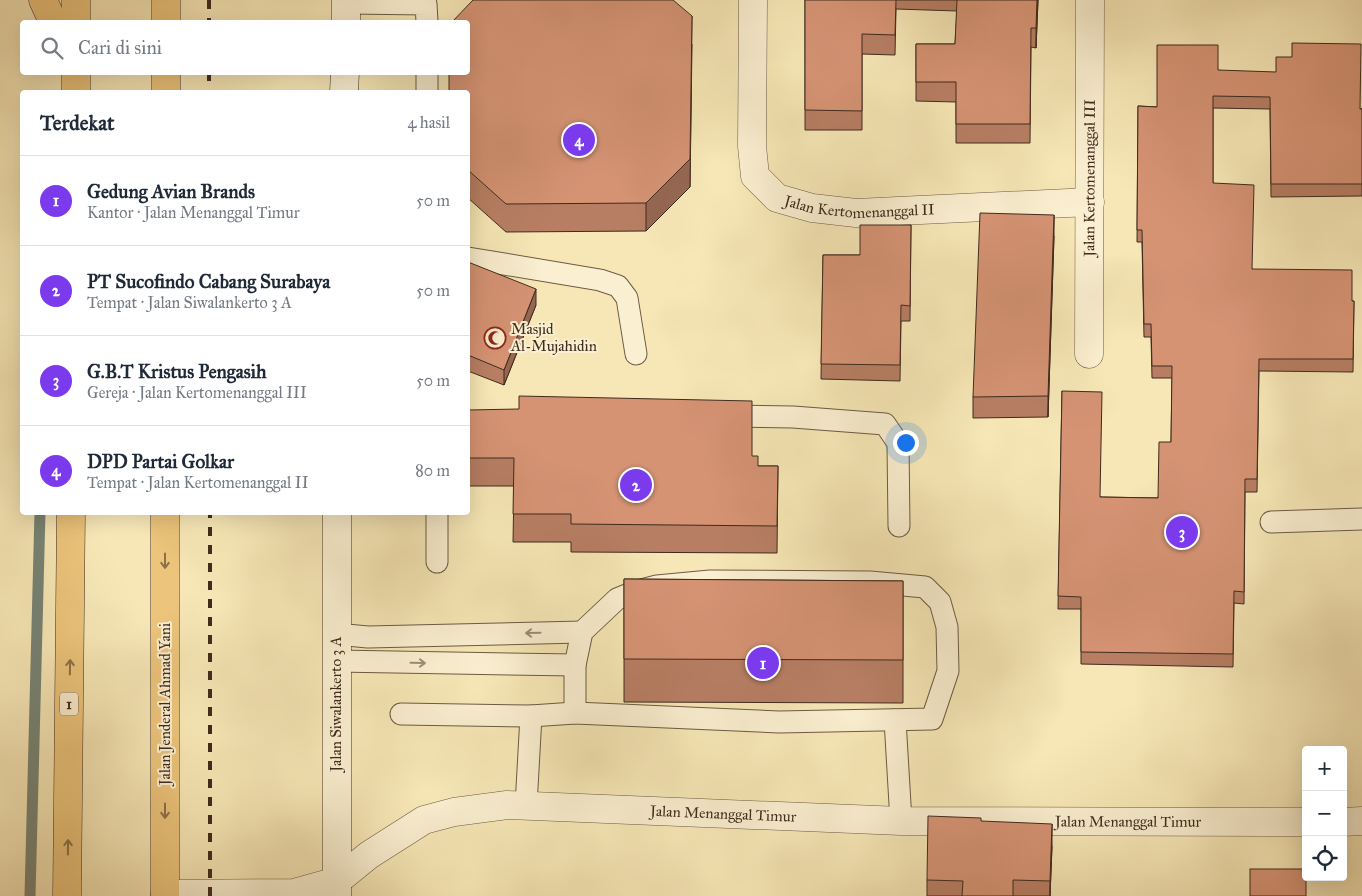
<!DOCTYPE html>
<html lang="id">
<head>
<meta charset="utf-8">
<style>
  :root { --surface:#fff; --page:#f6f6f7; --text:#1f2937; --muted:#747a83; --line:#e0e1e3; --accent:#7c3aed }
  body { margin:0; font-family:"IM FELL Great Primer",serif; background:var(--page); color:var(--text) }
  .controls { position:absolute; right:15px; bottom:15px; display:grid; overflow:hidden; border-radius:5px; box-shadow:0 5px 20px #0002 }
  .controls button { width:45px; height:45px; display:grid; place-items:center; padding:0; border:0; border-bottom:1px solid var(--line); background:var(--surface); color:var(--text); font:25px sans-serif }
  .you { position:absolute; left:905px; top:442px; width:18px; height:18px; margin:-12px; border:4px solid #fff; border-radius:50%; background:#1a73e8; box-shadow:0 0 0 8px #1a73e833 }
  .badge { display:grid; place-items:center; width:32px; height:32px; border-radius:50%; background:var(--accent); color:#fff; font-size:16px; font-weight:700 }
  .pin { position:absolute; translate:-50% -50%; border:2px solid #fff; box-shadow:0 1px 5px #0006 }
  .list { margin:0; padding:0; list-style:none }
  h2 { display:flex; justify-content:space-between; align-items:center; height:65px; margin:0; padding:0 20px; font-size:21px }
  h2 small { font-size:16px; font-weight:400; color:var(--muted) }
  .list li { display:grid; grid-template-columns:32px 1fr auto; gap:15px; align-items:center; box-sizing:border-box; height:90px; padding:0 20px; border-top:1px solid var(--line) }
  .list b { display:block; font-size:19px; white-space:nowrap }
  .list p { margin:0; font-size:16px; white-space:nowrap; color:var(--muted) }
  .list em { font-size:16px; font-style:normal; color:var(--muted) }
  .icon { flex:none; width:28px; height:28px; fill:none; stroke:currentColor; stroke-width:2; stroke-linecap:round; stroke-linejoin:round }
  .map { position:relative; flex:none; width:1362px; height:896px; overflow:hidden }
  .search { position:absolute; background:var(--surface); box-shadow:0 5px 20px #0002; left:20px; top:20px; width:450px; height:55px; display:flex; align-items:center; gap:12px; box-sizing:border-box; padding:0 18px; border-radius:5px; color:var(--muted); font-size:19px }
  .panel { position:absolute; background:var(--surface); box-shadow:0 5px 20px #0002; left:20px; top:90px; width:450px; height:425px; border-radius:5px }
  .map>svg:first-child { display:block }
</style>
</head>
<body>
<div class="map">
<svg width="1362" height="896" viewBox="0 0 1362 896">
  <rect width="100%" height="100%" fill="#f7e7b6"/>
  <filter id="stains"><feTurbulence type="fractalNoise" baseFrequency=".004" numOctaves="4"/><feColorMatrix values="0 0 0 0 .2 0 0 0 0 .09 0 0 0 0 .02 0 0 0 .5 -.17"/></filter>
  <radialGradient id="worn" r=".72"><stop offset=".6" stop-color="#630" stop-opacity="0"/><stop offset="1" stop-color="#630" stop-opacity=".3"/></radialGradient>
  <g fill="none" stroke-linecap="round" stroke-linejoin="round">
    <path stroke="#778475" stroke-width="11" d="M30 896 40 512"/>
    <g stroke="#6d5a44" stroke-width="23">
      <g id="lane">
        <path d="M346 3 426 4 427 22"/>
        <path d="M427 72V92"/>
        <path d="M468 258 600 280 618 286 627 298 636 354"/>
        <path d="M723 416 793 417 885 424 898 443 899 526"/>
        <path d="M437 512V562"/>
        <path d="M1271 522 1362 519"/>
        <path d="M710 581 870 582 925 587 940 602 947 627 948 671 932 719 779 722 575 713V665L582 632 617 599 634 592 657 586Z"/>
        <path d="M336 634 368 637 582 632"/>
        <path d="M336 661 575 665"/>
        <path d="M401 714 531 716 575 713"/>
        <path d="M895 720 901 821"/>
        <path d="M526 806 531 716"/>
      </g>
    </g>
    <g stroke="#6d5a44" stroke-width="29">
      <g id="street">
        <path id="s1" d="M753 0 752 146 755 176 777 198 812 208 856 213 1090 202"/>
        <path id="s2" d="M1089 354 1090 0"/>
        <path d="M1343 822 1362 821"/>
        <path id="s3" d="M165 894 294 893 337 881 369 855 424 820 454 812 507 805 901 821 1306 822"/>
      </g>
    </g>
    <g stroke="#3f2b1e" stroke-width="29">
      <g id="secondary">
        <path d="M346 22V0"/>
        <path d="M344 92 345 72"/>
        <path d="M337 896V512"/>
      </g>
    </g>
    <g stroke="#3f2b1e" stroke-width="29">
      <g id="highway">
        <path d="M43 0 53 22"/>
        <path d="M76 0V22"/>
        <path d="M166 22V0"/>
        <path d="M76 92V72"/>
        <path d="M166 92V72"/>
        <path d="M67 896 71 512"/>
        <path d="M165 896V512"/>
      </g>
    </g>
    <use href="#lane" stroke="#faefd0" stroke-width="21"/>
    <use href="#street" stroke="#faefd0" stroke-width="28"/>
    <use href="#secondary" stroke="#faefd0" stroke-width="28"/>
    <use href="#highway" stroke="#ecc47b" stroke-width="28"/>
    <g stroke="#3f2b1e" stroke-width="4" stroke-dasharray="9 9" stroke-linecap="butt">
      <path d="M209 0V22"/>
      <path d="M209 72V92"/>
      <path d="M210 896V512"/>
    </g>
  </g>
  <g fill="#b77e64" stroke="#3f2b1e">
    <path d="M805 0H1038L1036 48 1031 47 1030 143H956V102L916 101V44H955L957 11 896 9 895 55 862 54V130H805Z"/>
    <path d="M692 44 690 187 646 231 506 232 468 198V92Z"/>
    <path d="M1218 70 1362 109V196L1271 197 1270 109 1213 108V183L1252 269 1352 301H1354L1353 372 1259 371 1257 492H1245L1244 604 1234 603 1233 667 1081 664V609H1058L1062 391 1100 497 1158 498 1171 442 1172 378H1152L1151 337H1144L1142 242H1137L1138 106 1157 107Z"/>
    <path d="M911 225 910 321H901L900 381 821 379 823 255H860Z"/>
    <path d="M1054 236 1048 417 973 418V397Z"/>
    <path d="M468 263 536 305 504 385 468 371Z"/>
    <path d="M468 410 758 466H778L777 553 571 552V542H513L514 486H468Z"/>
    <path d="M624 579 903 581V703L624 702Z"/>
    <path d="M981 821 1052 846 1050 896H927V880Z"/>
  </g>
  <g fill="#956751" stroke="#3f2b1e">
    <path d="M1037 0H1038L1036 48V28Z"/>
    <path d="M692 16 690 187 646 231V203Z"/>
    <path d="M1054 215V236L1048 417V396Z"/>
    <path d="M536 289V305L504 385V370Z"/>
    <path d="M1052 824V846L1050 896V881Z"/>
  </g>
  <g fill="#d59374" stroke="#3f2b1e">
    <path d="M473 0H673L692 16 690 159 646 203 506 204 468 170V92H449V72H468V22H452Z"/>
    <path d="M805 0H896L895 35 862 34V111L805 110Z"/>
    <path d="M957 0H1037L1036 28H1031L1030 124H956V82H916V44H955Z"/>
    <path d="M1292 43 1361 44 1360 109H1362V184H1271L1270 97 1213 96V183L1254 185 1252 269 1352 270V301H1354L1353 359H1259L1257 479H1245L1244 592 1234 591 1233 654 1081 652V597L1058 596 1062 391 1102 392 1100 497 1158 498 1159 442H1171L1172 366H1152L1151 324H1144L1142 230H1137L1138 106 1157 107V45H1218V70L1276 72V57H1292Z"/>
    <path d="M980 213 1054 215 1048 396 973 397Z"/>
    <path d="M860 225H911L910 306 901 305 900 365 821 364 823 255H860Z"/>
    <path d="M468 262 536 289 504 370 468 355Z"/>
    <path d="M519 396 752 401V456H758V466H778L777 526 571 524V514H513L514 458H468V410L519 409Z"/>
    <path d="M624 579 903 581V660L624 659Z"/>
    <path d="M928 816 981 818V821L1052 824 1050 881 1013 880V896H962L963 881 927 880Z"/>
    <rect x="1250" y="869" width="56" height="27"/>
  </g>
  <defs><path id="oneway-shaft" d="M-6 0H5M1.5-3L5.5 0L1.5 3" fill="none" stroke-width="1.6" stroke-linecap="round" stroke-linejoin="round" transform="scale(1.25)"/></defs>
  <g stroke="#8d7048">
    <use href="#oneway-shaft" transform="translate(165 561) rotate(90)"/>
    <use href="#oneway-shaft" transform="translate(70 667) rotate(-89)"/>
    <use href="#oneway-shaft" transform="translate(165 811) rotate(90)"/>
    <use href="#oneway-shaft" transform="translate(68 847) rotate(-89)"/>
  </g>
  <g stroke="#9c8d77">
    <use href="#oneway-shaft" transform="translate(533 633) rotate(179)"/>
    <use href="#oneway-shaft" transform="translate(418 663) rotate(1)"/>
  </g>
  <defs>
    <g id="mosque-ring" transform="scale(1.125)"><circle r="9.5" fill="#faefd0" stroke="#8f2418" stroke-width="1.5"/><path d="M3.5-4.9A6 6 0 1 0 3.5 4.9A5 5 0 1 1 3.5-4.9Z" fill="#8f2418"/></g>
  </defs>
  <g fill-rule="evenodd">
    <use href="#mosque-ring" x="495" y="338"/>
  </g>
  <g text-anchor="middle" stroke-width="4" stroke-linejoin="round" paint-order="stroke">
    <rect fill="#faefd0" stroke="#776653" stroke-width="1" x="60" y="692.5" width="18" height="23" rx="4"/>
    <g font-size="14" font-weight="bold" fill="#3f2b1e">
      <text x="69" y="709">1</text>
    </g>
    <g font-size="15" fill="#3f2b1e" stroke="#faefd0">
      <text dy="5" stroke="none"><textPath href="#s2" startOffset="176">Jalan Kertomenanggal III</textPath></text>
      <text dy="5" stroke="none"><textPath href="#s1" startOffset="291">Jalan Kertomenanggal II</textPath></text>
      <text transform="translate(165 704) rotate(-90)" y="5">Jalan Jenderal Ahmad Yani</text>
      <text transform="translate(336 704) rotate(-90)" y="5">Jalan Siwalankerto 3 A</text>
      <text dy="5" stroke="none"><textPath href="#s3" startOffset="581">Jalan Menanggal Timur</textPath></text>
      <text dy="5" stroke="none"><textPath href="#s3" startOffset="986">Jalan Menanggal Timur</textPath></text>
    </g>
    <g font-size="15" fill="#3f2b1e" stroke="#faefd0" text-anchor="start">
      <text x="511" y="334">Masjid<tspan x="511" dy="17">Al-Mujahidin</tspan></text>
    </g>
  </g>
  <rect width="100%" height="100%" filter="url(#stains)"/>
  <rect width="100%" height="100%" fill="url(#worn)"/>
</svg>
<div class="controls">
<button>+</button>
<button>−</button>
<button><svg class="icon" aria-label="locate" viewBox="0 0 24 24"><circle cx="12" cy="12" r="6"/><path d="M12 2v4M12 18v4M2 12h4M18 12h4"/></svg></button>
</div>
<div class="you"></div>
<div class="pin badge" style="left:763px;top:663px">1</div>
<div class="pin badge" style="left:636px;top:485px">2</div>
<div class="pin badge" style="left:1182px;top:532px">3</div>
<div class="pin badge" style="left:579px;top:140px">4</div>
<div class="search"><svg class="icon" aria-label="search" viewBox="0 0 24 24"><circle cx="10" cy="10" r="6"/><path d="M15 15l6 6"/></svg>Cari di sini</div>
<section class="panel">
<h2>Terdekat<small>4 hasil</small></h2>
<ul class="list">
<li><span class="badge">1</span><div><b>Gedung Avian Brands</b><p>Kantor · Jalan Menanggal Timur</p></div><em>50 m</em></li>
<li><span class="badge">2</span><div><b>PT Sucofindo Cabang Surabaya</b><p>Tempat · Jalan Siwalankerto 3 A</p></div><em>50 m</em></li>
<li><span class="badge">3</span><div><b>G.B.T Kristus Pengasih</b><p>Gereja · Jalan Kertomenanggal III</p></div><em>50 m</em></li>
<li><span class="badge">4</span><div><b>DPD Partai Golkar</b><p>Tempat · Jalan Kertomenanggal II</p></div><em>80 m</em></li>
</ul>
</section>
</div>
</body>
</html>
